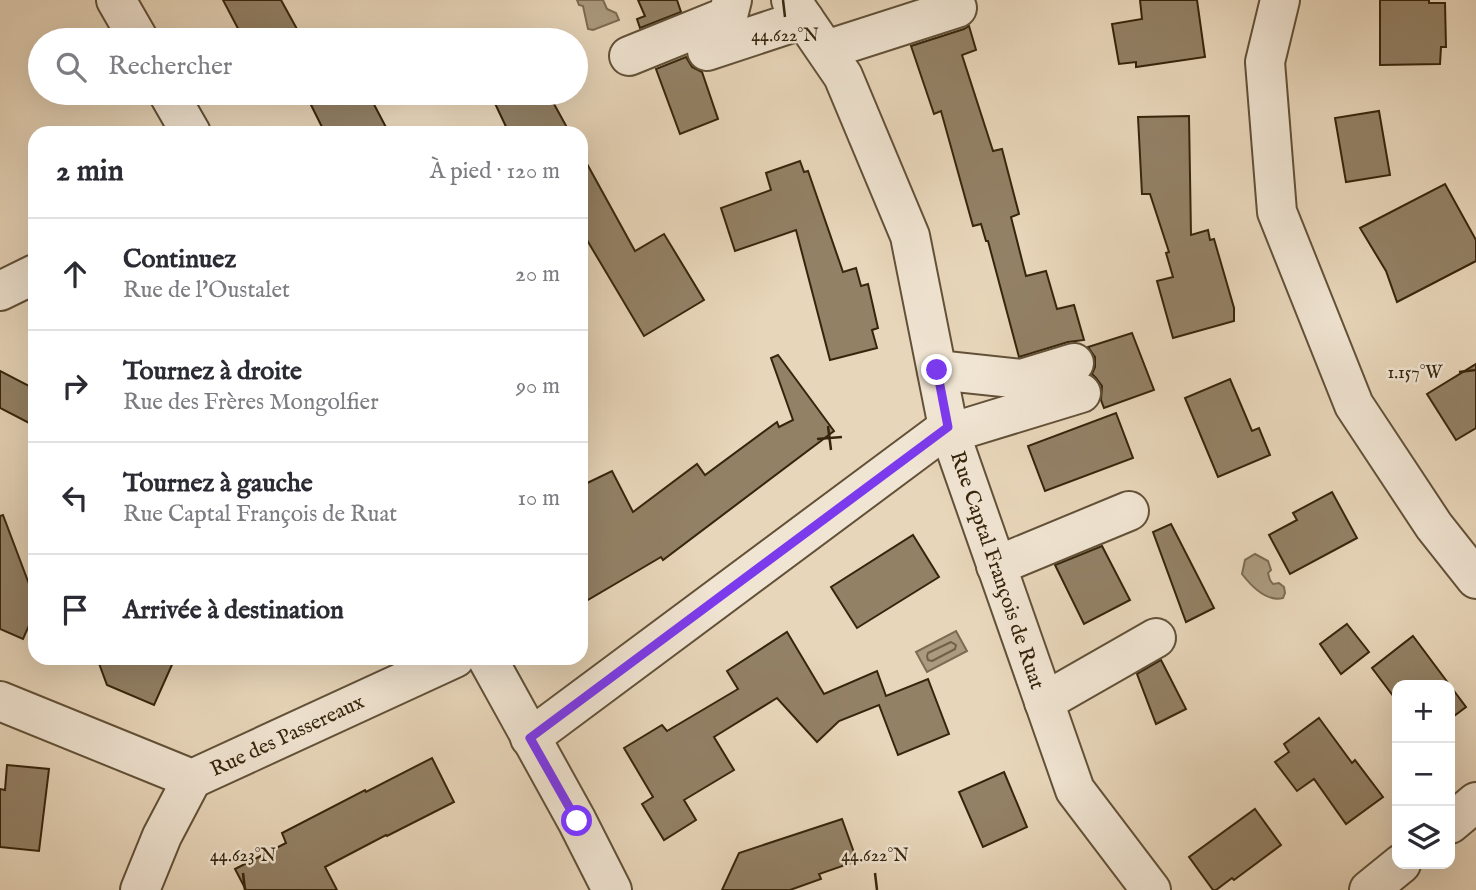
<!DOCTYPE html>
<html lang="fr">
<head>
<meta charset="utf-8">
<style>
  :root { --surface:#fff; --page:#f7f7f7; --text:#2b2b33; --muted:#7c7c81; --line:#e1e1e2 }
  body { margin:0; font-family:"IM FELL English",serif; background:var(--page); color:var(--text) }
  .controls { position:absolute; right:21px; bottom:21px; display:grid; overflow:hidden; border-radius:14px; box-shadow:0 7px 28px #0002 }
  .controls button { width:63px; height:63px; display:grid; place-items:center; padding:0; border:0; border-bottom:2px solid var(--line); background:var(--surface); color:var(--text); font:35px sans-serif }
  .stop { position:absolute; width:21px; height:21px; margin:-16px; border:5px solid #7c3aed; border-radius:50%; background:#fff }
  .stop.end { background:#7c3aed; border-color:#fff; box-shadow:0 2px 7px #0008 }
  .list { margin:0; padding:0; list-style:none }
  h2 { display:flex; justify-content:space-between; align-items:center; height:91px; margin:0; padding:0 28px; font-size:30px }
  h2 small { font-size:23px; font-weight:400; color:var(--muted) }
  .list li { display:grid; grid-template-columns:46px 1fr auto; gap:21px; align-items:center; box-sizing:border-box; height:112px; padding:0 28px; border-top:2px solid var(--line) }
  .list b { display:block; font-size:26px; white-space:nowrap }
  .list p { margin:0; font-size:23px; white-space:nowrap; color:var(--muted) }
  .list em { font-size:23px; font-style:normal; color:var(--muted) }
  .icon { flex:none; width:38px; height:38px; fill:none; stroke:currentColor; stroke-width:2; stroke-linecap:round; stroke-linejoin:round }
  .map { position:relative; flex:none; width:1476px; height:890px; overflow:hidden }
  .search { position:absolute; background:var(--surface); box-shadow:0 7px 28px #0002; left:28px; top:28px; width:560px; height:77px; display:flex; align-items:center; gap:18px; box-sizing:border-box; padding:0 24px; border-radius:38px; color:var(--muted); font-size:26px }
  .panel { position:absolute; background:var(--surface); box-shadow:0 7px 28px #0002; left:28px; top:126px; width:560px; height:539px; border-radius:21px }
  .map>svg:first-child { display:block }
</style>
</head>
<body>
<div class="map">
<svg width="1476" height="890" viewBox="0 0 1476 890">
  <rect width="100%" height="100%" fill="#e8d6ba"/>
  <filter id="stains"><feTurbulence type="fractalNoise" baseFrequency=".00286" numOctaves="4"/><feColorMatrix values="0 0 0 0 .2 0 0 0 0 .09 0 0 0 0 .02 0 0 0 .5 -.17"/></filter>
  <radialGradient id="worn" r=".72"><stop offset=".6" stop-color="#630" stop-opacity="0"/><stop offset="1" stop-color="#630" stop-opacity=".3"/></radialGradient>
  <g fill="#ab9a7f" stroke="#7c6b51" stroke-width="2">
    <path d="M577 0H603L607 9 616 13 619 20 593 30 588 29 583 6 579 5Z"/>
    <path d="M1255 554 1268 561 1271 570 1268 573 1270 580 1273 584 1279 583 1284 587 1285 593 1283 598C1267 602 1252 587 1242 574L1245 560Z"/>
    <path d="M956 631 967 651 927 672 916 652Z"/>
  </g>
  <g fill="none" stroke-linecap="round" stroke-linejoin="round">
    <path stroke="#706046" stroke-width="2" d="M951 642 956 645 955 649 932 661 928 660 927 656 928 653Z"/>
  </g>
  <g fill="#938166" stroke="#36250c" stroke-width="2">
    <path d="M223 0H281L303 40H244Z"/>
    <path d="M638 0H677L681 12 640 28 637 19 645 16Z"/>
    <path d="M1140 0H1197L1205 57 1136 67V62L1119 64 1112 24 1142 19Z"/>
    <path d="M1380 0H1429V3H1445L1446 47H1441L1440 64 1380 65Z"/>
    <path d="M969 26 976 50 962 55 993 151 1002 149 1019 214 1011 217 1026 276 1046 271 1057 309 1074 305 1084 340 1068 342 1019 357 988 241H986L981 224 973 226 941 111 934 114 911 46 964 29Z"/>
    <path d="M686 57 692 67 702 72 718 119 680 134 656 69Z"/>
    <path d="M335 93H368L389 133H325L311 105Z"/>
    <path d="M490 93H548L570 133H509Z"/>
    <path d="M1379 111 1390 175 1346 182 1335 118Z"/>
    <path d="M1189 116 1191 235 1208 230 1210 240 1214 239 1234 308V321L1173 338 1157 281 1173 277 1166 253 1169 252 1150 194H1142L1138 117Z"/>
    <path d="M581 153 635 251 664 234 704 300 644 336 581 230Z"/>
    <path d="M800 161 804 172 808 171 843 272 856 268 861 286 868 284 878 328 872 330 877 348 830 360 796 230 735 251 721 208 771 190 766 173Z"/>
    <path d="M1445 184 1476 240V261L1397 302 1386 271 1360 228Z"/>
    <path d="M1132 333 1154 390 1104 408 1101 400 1102 386 1096 378 1092 374 1095 367V357L1088 347Z"/>
    <path d="M778 355 834 431 663 560 661 557 581 604V486L612 471 633 512 697 464 705 475 777 422 779 427 793 420 771 358Z"/>
    <path d="M1476 364V428L1456 440 1427 394Z"/>
    <path d="M0 371 35 389V426L0 408Z"/>
    <path d="M1230 379 1252 431 1259 428 1270 455 1218 477 1185 398Z"/>
    <path d="M1116 413 1133 458 1045 491 1028 446Z"/>
    <path d="M1332 492 1357 538 1290 574 1269 535 1297 520 1293 513Z"/>
    <path d="M3 515 35 600V612L23 639 0 629V516Z"/>
    <path d="M1171 524 1214 608 1186 622 1153 532Z"/>
    <path d="M913 535 939 577 857 628 831 587Z"/>
    <path d="M1102 546 1130 600 1084 624 1055 565Z"/>
    <path d="M1347 624 1369 652 1341 674 1320 644Z"/>
    <path d="M787 632 824 694 877 671 886 696 928 679 949 734 898 755 879 705 839 721 817 742 777 698 714 737 734 770 684 800 696 820 664 840 642 804 653 797 624 748 662 725 667 731 738 689 727 671Z"/>
    <path d="M1413 636 1466 707 1450 719V685H1397V701L1372 668Z"/>
    <path d="M97 658H175L154 705 107 685Z"/>
    <path d="M1161 660 1186 709 1156 724 1137 674Z"/>
    <path d="M1319 718 1352 763 1355 760 1383 797 1346 824 1314 779 1297 791 1275 762 1289 752 1284 744Z"/>
    <path d="M432 758 454 802 387 836 386 835 325 867 337 890H246L235 869 286 843 282 833 365 790 366 792Z"/>
    <path d="M7 765 49 769 39 851 0 847V789L5 790Z"/>
    <path d="M1004 772 1027 827 983 847 959 792Z"/>
    <path d="M1255 809 1281 845 1234 880 1232 878 1216 890H1213L1189 857Z"/>
    <path d="M842 819 857 861 819 874 821 879 790 890H722L739 853Z"/>
  </g>
  <g fill="none" stroke-linecap="round" stroke-linejoin="round">
    <g stroke="#625138" stroke-width="42">
      <g id="minor">
        <path d="M116 0 139 40"/>
        <path d="M791 0 843 76 910 236 948 427 1075 790 1151 890"/>
        <path d="M1280 0 1265 62 1277 212 1354 405 1434 526 1476 579"/>
        <path d="M826 50 957 8"/>
        <path d="M707 51 804 19"/>
        <path d="M629 56 728 16 732 0"/>
        <path d="M168 93 191 133"/>
        <path d="M0 291 35 274"/>
        <path d="M937 370 1021 379 1074 363"/>
        <path d="M950 433 1081 393"/>
        <path d="M996 566 1129 511"/>
        <path d="M487 658 577 821 612 890"/>
        <path d="M0 701 192 779 455 658"/>
        <path d="M1044 702 1156 638"/>
        <path d="M530 738 948 427"/>
        <path d="M1450 824 1476 802"/>
        <path d="M140 890 162 836 192 779"/>
        <path d="M1369 890 1401 864"/>
      </g>
    </g>
    <use href="#minor" stroke="#f0e4d2" stroke-width="38"/>
  </g>
  <g fill="none" stroke-linecap="round" stroke-linejoin="round">
    <path stroke="#7c3aed" stroke-width="9" d="M577 821 530 738 948 427 937 370"/>
  </g>
  <path fill="none" stroke="#36250c" stroke-width="2.5" d="M783 0 785 17M1459 372 1476 370M828 426 831 450M817 439 842 437M243 873 245 890M875 873 877 890"/>
  <g text-anchor="middle" stroke-width="5" stroke-linejoin="round" paint-order="stroke">
    <g font-size="21" fill="#36250c" stroke="#f0e4d2">
      <text transform="translate(998 570) rotate(71)" y="7">Rue Captal François de Ruat</text>
      <text transform="translate(287 735) rotate(-25)" y="7">Rue des Passereaux</text>
    </g>
  </g>
  <g font-size="18" text-anchor="middle" fill="#36250c" stroke="#f0e4d2" stroke-width="5" stroke-linejoin="round" paint-order="stroke">
    <text x="785" y="41">44.622°N</text>
    <text x="1415" y="378">1.157°W</text>
    <text x="243" y="861">44.623°N</text>
    <text x="875" y="861">44.622°N</text>
  </g>
  <rect width="100%" height="100%" filter="url(#stains)"/>
  <rect width="100%" height="100%" fill="url(#worn)"/>
</svg>
<div class="controls">
<button>+</button>
<button>−</button>
<button><svg class="icon" aria-label="layers" viewBox="0 0 24 24"><path d="M12 4l9 5-9 5-9-5zM3 14l9 5 9-5"/></svg></button>
</div>
<div class="stop" style="left:577px;top:821px"></div>
<div class="stop end" style="left:937px;top:370px"></div>
<div class="search"><svg class="icon" aria-label="search" viewBox="0 0 24 24"><circle cx="10" cy="10" r="6"/><path d="M15 15l6 6"/></svg>Rechercher</div>
<section class="panel">
<h2>2 min<small>À pied · 120 m</small></h2>
<ul class="list">
<li><svg class="icon" aria-label="ahead" viewBox="0 0 24 24"><path d="M12 20V5M6 11l6-6 6 6"/></svg><div><b>Continuez</b><p>Rue de l'Oustalet</p></div><em>20 m</em></li>
<li><svg class="icon" aria-label="right" viewBox="0 0 24 24"><path d="M7 20v-9h11M14 6l5 5-5 5"/></svg><div><b>Tournez à droite</b><p>Rue des Frères Mongolfier</p></div><em>90 m</em></li>
<li><svg class="icon" aria-label="left" viewBox="0 0 24 24"><path d="M17 20v-9H6M10 6l-5 5 5 5"/></svg><div><b>Tournez à gauche</b><p>Rue Captal François de Ruat</p></div><em>10 m</em></li>
<li><svg class="icon" aria-label="arrive" viewBox="0 0 24 24"><path d="M6 21V4h12l-3 4 3 4H6"/></svg><div><b>Arrivée à destination</b></div></li>
</ul>
</section>
</div>
</body>
</html>
